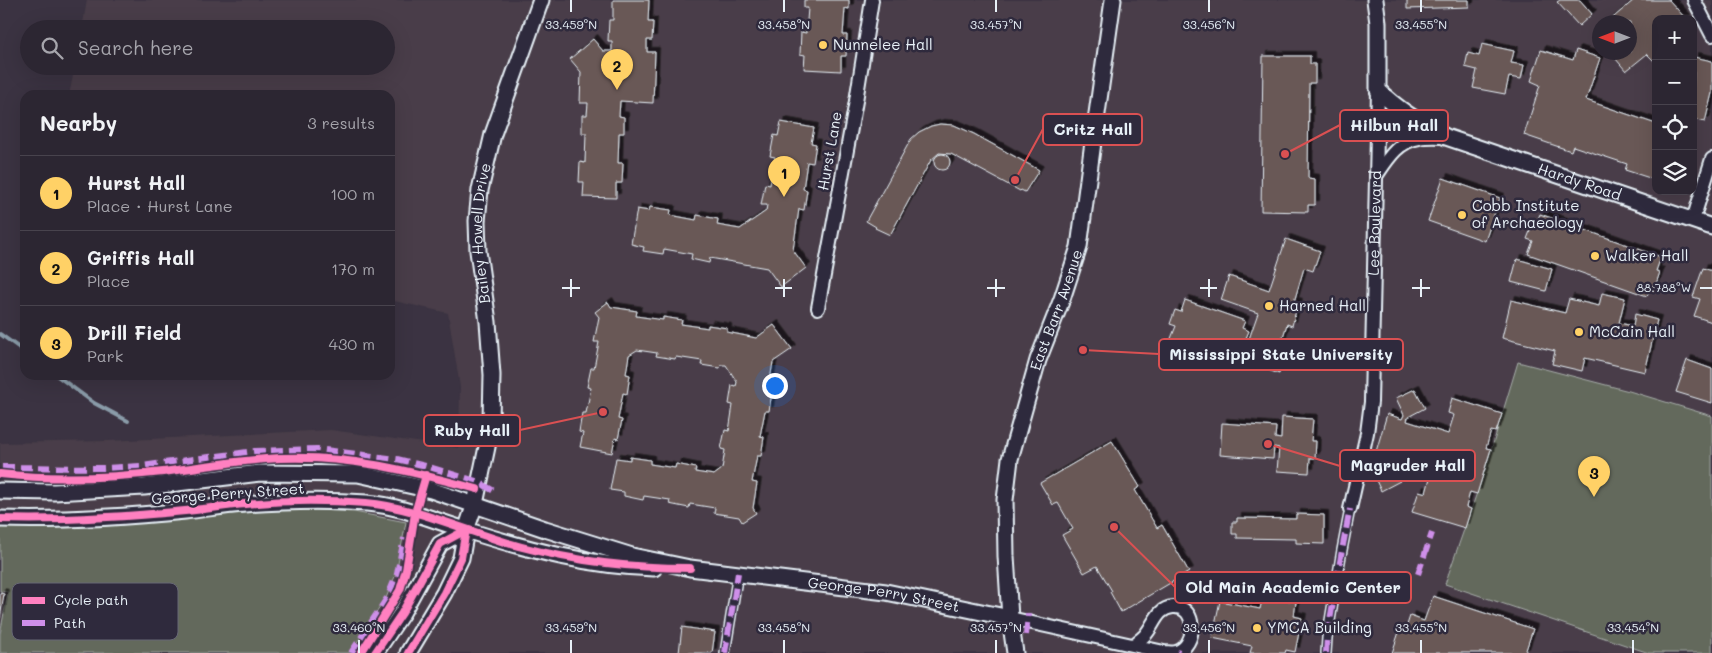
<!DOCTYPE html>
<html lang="en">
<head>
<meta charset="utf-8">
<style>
  :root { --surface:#2c2632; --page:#342e3a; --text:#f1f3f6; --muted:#a6a5ac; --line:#48434d; --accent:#ffd166 }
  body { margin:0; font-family:Mali,sans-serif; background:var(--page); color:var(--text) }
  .controls { position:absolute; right:15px; top:15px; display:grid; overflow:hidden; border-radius:10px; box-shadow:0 5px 20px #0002 }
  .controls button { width:45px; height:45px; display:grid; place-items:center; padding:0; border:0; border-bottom:1px solid var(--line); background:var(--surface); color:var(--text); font:25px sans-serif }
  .compass { position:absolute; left:1592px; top:15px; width:45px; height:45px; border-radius:50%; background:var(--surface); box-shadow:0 5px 20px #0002; rotate:270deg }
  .you { position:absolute; left:774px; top:385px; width:18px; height:18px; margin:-12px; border:4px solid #fff; border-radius:50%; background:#1a73e8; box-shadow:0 0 0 8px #1a73e833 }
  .badge { display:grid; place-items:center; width:32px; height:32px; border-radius:50%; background:var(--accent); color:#111; font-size:16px; font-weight:700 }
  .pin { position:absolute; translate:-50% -41px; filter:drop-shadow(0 1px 2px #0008) }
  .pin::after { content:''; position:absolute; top:26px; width:18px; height:15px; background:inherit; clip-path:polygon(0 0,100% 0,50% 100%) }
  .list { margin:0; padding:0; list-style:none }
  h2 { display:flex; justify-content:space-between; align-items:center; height:65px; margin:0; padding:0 20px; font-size:21px }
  h2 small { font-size:16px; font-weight:400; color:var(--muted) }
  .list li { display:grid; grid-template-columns:32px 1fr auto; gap:15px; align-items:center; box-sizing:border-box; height:75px; padding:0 20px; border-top:1px solid var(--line) }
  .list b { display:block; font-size:19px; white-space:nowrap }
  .list p { margin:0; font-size:16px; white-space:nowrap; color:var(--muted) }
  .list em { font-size:16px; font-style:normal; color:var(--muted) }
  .icon { flex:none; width:28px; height:28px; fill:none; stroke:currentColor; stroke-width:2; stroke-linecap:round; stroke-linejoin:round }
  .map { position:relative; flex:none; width:1712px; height:653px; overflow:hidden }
  .search { position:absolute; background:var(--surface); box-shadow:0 5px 20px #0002; left:20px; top:20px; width:375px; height:55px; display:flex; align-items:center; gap:12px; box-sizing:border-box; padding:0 18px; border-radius:28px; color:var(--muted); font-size:19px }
  .panel { position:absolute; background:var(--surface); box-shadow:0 5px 20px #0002; left:20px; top:90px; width:375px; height:290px; border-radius:15px }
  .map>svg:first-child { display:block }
</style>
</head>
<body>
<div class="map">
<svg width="1712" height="653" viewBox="0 0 1712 653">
  <defs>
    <filter id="shadow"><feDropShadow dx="4.5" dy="-4.5" stdDeviation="0" flood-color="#0009"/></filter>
  </defs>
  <rect width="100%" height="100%" fill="#3b3342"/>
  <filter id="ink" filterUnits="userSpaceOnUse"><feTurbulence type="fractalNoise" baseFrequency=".02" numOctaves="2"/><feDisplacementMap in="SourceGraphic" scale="10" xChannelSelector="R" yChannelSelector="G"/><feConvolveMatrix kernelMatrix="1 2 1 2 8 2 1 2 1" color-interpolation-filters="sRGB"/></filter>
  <g filter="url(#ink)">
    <path fill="#493e48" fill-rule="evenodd" d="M87 0H1712V653H0V443L109 441 331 430 459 448 460 387 448 313 390 300V95H69L75 66H386V29H82ZM1656 19H1693V191H1656ZM1600 22H1630V52H1600Z"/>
    <g fill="#64695b" stroke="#a6adaa">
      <path d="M1518 362 1629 391 1712 416V653H1649L1445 584 1486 467Z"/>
      <path d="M300 509 354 512 406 522 396 574 386 598 350 653H0V634L8 592 0 591V527C39 528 79 528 118 525 179 521 239 511 300 509Z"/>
    </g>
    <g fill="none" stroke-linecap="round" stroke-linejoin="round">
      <g stroke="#8a9ca9" stroke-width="4">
        <path d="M0 334 25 352"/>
        <path d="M56 375 94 403 128 421"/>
      </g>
    </g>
    <g fill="#695957" stroke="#e8f1f8" filter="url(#shadow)">
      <path d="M613 0H649L648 22H653L652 40H647V52H655L653 103 620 101 619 116 624 117V133H619L618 163H623L622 183H616V198L583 197 584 182H579L580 162 585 163 586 133H582V115H587L588 103H580L581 72 570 59 593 39 603 51H612V41H608L609 20H613Z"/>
      <path d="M804 0H849V9L845 8 843 35H847L846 56H841V71L804 69 805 55 800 54 801 32 806 33 808 8H804Z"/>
      <path d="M1407 0H1469V7L1407 9Z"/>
      <path d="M1560 0H1580L1592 14 1579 26 1557 2Z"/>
      <path d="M1634 0H1669L1686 19H1656V63L1647 54 1626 71 1610 52H1630V22H1608Z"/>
      <path d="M1600 30V41L1595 35Z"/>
      <path d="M1482 44 1514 51 1511 63 1524 65 1521 79 1509 77 1505 94 1473 88 1477 70 1465 67 1468 53 1479 56Z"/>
      <path d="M1541 50 1573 60 1576 50 1600 58 1586 100 1656 124V180L1625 170 1627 164 1573 146 1571 151 1524 135 1540 85 1531 81Z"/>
      <path d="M1263 56H1310V64H1315V83H1309L1308 178 1315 179V205H1308V212L1261 211Z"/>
      <path d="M1694 57 1712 61V93L1705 122 1693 119Z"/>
      <path d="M781 122 814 128 811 143 816 144 813 163 807 162 803 189 807 190 804 210 799 209 793 250 806 268 781 287 767 268 710 258 709 263 691 259 692 254 664 249 663 254 643 251 644 247 631 244 637 209 649 211 650 207 671 210 670 215 696 220 697 215 718 219 717 225 740 229 766 211 767 205H761L765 184 770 185 775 157 770 156 774 135 778 136Z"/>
      <path d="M940 124 954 125 974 134 1039 170 1025 192 1021 190 1020 191 951 154 939 153 931 160 890 235 875 228 876 227 866 221 911 139 919 132 931 126Z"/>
      <circle cx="942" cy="162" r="8"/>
      <path d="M1443 178 1500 198 1485 241 1428 221Z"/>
      <path d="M1540 214 1661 257 1656 271 1660 272 1655 287 1651 285 1647 296 1528 254 1533 241 1527 239 1534 221 1537 222Z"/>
      <path d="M1286 239 1320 251 1313 271 1304 268 1294 302 1298 303 1292 326 1287 324 1278 353 1285 355 1279 374 1243 361 1247 349 1243 347 1236 364 1170 341 1176 326 1170 324 1175 310 1181 312 1185 300 1245 321 1242 328 1249 331 1246 338 1249 339 1258 313 1221 300 1229 276 1269 290Z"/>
      <path d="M1517 259 1552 269 1546 291 1511 282Z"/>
      <path d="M1703 268 1712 271V322L1694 316 1700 299 1693 297Z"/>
      <path d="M1602 293 1625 298 1619 323 1633 326 1635 314 1657 320 1645 372 1585 358 1582 371 1552 364 1555 351 1502 338 1511 300 1565 313 1569 299 1599 306Z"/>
      <path d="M608 302 611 307 637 311 636 316 663 320V317L682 320 681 324 708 328V325L727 328V332L756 338 774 325 792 349 773 362 768 391 772 392 769 411H765L760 436 764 437 761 456H757L752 482 757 483 753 508 756 513 742 522 739 517 714 513 715 508 690 504 689 508 669 504 670 500 644 496 643 500 624 496V492L610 490 616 458 630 460V457L650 460V464L675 468 676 464 696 468 695 472 714 475 722 469 725 450 721 449 725 430 729 431 733 405 729 404 732 385 736 386 737 382 726 365H721L720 368 701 365 702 361 676 357 675 359 656 356 657 353 637 350 629 355 626 374 630 375 627 394 623 393 618 419 622 420 618 439 615 438 612 453 580 447 583 433 579 432 582 413H586L591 388 587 387 591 368H594L599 342H594L599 317 595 312Z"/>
      <path d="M1687 360 1712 369V403L1676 392Z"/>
      <path d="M1415 389 1425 408 1408 417 1407 421 1448 434 1454 415 1448 413 1452 398 1502 414 1496 432 1491 431 1486 448 1491 449 1477 494 1470 492 1466 507 1471 509 1465 528 1412 512 1419 491 1426 493 1430 478 1424 477 1425 472 1393 462 1392 465 1400 481 1381 491 1372 472 1388 464 1389 460 1375 455 1387 414 1402 419 1404 415 1396 398Z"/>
      <path d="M1282 417 1313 419 1311 441H1316L1315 458H1310L1309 473 1277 471 1279 448 1274 447 1273 459 1220 455 1222 423 1276 427 1275 438 1281 439Z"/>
      <path d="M1112 441 1140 487 1135 490 1157 528 1162 525 1189 572 1121 612 1110 592 1112 591 1097 566 1084 573 1062 535 1073 529 1058 503 1053 505 1040 483Z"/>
      <path d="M1296 514 1324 515V544L1296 543V539L1237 538V534H1232V522H1237V518L1296 519Z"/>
      <path d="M0 593 4 594 0 618Z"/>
      <path d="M1263 596 1296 602 1294 616 1302 618 1295 652 1286 650 1285 653H1250L1252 646 1212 638 1220 601 1260 609Z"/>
      <path d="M1433 596 1533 629 1525 653H1392L1400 629 1405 631 1410 616 1424 621Z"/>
      <path d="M682 627 715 632 712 653H679Z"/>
    </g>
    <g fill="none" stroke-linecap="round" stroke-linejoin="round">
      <g stroke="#e8f1f8" stroke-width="12">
        <g id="pedestrian">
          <path d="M725 653 738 573"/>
          <path d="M1326 653 1327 638 1342 550 1350 509"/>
        </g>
      </g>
      <g stroke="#e8f1f8" stroke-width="16">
        <g id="minor">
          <path d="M1694 0 1712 35"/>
          <path d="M1376 176C1387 160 1398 141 1419 138 1427 136 1438 137 1446 137"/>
          <path d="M1693 220 1712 159"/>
          <path d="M818 308 856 101 872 0"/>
          <path id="s1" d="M1350 509 1367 433 1371 402 1378 90"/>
          <path d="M1010 618 1164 652C1168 652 1173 653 1176 652 1197 647 1198 605 1173 607 1157 608 1154 625 1146 634 1143 638 1138 641 1134 645"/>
        </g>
      </g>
      <g stroke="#e8f1f8" stroke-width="19">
        <g id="tertiary">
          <path id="s2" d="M1375 0 1378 23V90C1398 110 1421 124 1446 137L1712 227"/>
          <path id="s3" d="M0 491 54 492 144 487 260 473 358 474 431 490 545 529 632 556 690 568 886 592 1010 618"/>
          <path d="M0 519C62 521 124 517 185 511 205 509 225 505 245 504 285 501 327 500 367 503 402 506 435 521 469 531 529 550 590 566 654 568"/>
          <path d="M375 653 402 613 440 544 466 530"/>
          <path id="s4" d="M408 653 444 593 461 558 466 530 475 504 487 447 491 420 492 375 488 322 478 251 477 221 480 190 493 134 541 0"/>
          <path id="s5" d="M1015 653 1010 618 1006 556 1005 500 1010 459 1038 360 1062 299 1079 247 1093 142 1113 0"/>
        </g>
      </g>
      <use href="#pedestrian" stroke="#2f2a3d" stroke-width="9"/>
      <use href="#minor" stroke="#2f2a3d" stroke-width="12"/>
      <use href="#tertiary" stroke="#2f2a3d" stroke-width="15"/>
      <g stroke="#ce8fe9" stroke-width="6" stroke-dasharray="12 6" stroke-linecap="butt">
        <path d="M2 467 103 468 141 466 255 451 317 449 397 459 426 466 479 482 497 493"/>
        <path d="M1418 574 1432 533"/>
        <path d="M1026 635 1028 614"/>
        <path d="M1177 652 1179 653"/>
        <path d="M351 653 387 598 397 574 404 538"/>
        <path d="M725 653 738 573"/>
        <path d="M1326 653 1327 638 1342 550 1350 509"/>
      </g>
      <g stroke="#2f2a3d" stroke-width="11">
        <g id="cycleway">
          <path d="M0 474C54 480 109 478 163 472 201 467 241 460 280 458 350 455 410 471 477 489"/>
          <path d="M0 519C62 521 123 517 185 511 205 509 225 506 245 504 285 500 326 500 366 503 417 507 472 534 522 547 578 562 633 568 690 568"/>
          <path d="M361 653 400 590 406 570 415 513 426 475"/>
          <path d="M375 653 402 613 440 544 466 530"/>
          <path d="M408 653 444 593 461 558 466 530"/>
        </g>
      </g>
      <use href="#cycleway" stroke="#ff80c0" stroke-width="8"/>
    </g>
  </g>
  <path fill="none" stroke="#e8f1f8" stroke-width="2" d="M571 0V12M784 0V12M996 0V12M1209 0V12M1421 0V12M571 279V297M784 279V297M996 279V297M1209 279V297M1421 279V297M562 288H580M775 288H792M987 288H1005M1200 288H1217M1412 288H1430M1700 288H1712M359 640V653M571 640V653M784 640V653M996 640V653M1209 640V653M1421 640V653M1633 640V653"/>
  <g fill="#ffd166" stroke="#2f2a3d" stroke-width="2">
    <circle cx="823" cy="45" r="5"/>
    <circle cx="1462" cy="215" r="5"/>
    <circle cx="1595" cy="256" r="5"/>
    <circle cx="1269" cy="306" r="5"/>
    <circle cx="1579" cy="332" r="5"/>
    <circle cx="1257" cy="628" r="5"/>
  </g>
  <g text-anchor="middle" stroke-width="5" stroke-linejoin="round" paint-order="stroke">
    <g font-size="15" fill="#e8f1f8" stroke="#2f2a3d" text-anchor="start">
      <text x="833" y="50">Nunnelee Hall</text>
      <text x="1472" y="211">Cobb Institute<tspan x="1472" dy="17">of Archaeology</tspan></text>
      <text x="1605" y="261">Walker Hall</text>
      <text x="1279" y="311">Harned Hall</text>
      <text x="1589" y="337">McCain Hall</text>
      <text x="1267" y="633">YMCA Building</text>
    </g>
    <g font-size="15" fill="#e8f1f8" stroke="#2f2a3d">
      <text transform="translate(830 151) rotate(-80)" y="5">Hurst Lane</text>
      <text dy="5" stroke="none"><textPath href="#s2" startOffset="314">Hardy Road</textPath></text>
      <text dy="5" stroke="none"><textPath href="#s1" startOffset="288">Lee Boulevard</textPath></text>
      <text dy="5" stroke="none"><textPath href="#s4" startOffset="438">Bailey Howell Drive</textPath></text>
      <text dy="5" stroke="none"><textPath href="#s5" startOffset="351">East Barr Avenue</textPath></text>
      <text transform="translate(228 494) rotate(-4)" y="5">George Perry Street</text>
      <text dy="5" stroke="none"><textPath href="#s3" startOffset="900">George Perry Street</textPath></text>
    </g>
  </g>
  <rect x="12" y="583" width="166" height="57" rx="8" fill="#2f2a3d" stroke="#666675" stroke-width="1"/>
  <rect x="22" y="597" width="23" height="7" fill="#ff80c0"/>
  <rect x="22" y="620" width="23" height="6" fill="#ce8fe9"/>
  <g font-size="14" fill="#e8f1f8">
    <text x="54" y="605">Cycle path</text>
    <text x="54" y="628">Path</text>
  </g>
  <g font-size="12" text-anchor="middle" fill="#e8f1f8" stroke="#2f2a3d" stroke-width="5" stroke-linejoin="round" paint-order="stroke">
    <text x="571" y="29">33.459°N</text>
    <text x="784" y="29">33.458°N</text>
    <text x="996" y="29">33.457°N</text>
    <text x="1209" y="29">33.456°N</text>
    <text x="1421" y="29">33.455°N</text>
    <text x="1664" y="292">88.788°W</text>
    <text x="359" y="632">33.460°N</text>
    <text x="571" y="632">33.459°N</text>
    <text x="784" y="632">33.458°N</text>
    <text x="996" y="632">33.457°N</text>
    <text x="1209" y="632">33.456°N</text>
    <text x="1421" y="632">33.455°N</text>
    <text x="1633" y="632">33.454°N</text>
  </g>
  <path fill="none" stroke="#da5052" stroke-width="2" d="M1285 154L1340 125M1015 180L1043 129M1083 350L1159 354M603 412L520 430M1268 444L1340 466M1114 527L1175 587"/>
  <g fill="#da5052" stroke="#2f2a3d" stroke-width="2">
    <circle cx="1285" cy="154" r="5"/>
    <circle cx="1015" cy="180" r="5"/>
    <circle cx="1083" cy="350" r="5"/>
    <circle cx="603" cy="412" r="5"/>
    <circle cx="1268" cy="444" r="5"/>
    <circle cx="1114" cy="527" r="5"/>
  </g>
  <g fill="#2f2a3d" stroke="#da5052" stroke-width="2">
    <rect x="1340" y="110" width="108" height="31" rx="5"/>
    <rect x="1043" y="114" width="99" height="31" rx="5"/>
    <rect x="1159" y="339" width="244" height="31" rx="5"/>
    <rect x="424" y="415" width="96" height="31" rx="5"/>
    <rect x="1340" y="450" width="135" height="31" rx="5"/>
    <rect x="1175" y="572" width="236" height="31" rx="5"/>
  </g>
  <g font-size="16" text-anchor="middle" font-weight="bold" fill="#e8f1f8">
    <text x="1394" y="131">Hilbun Hall</text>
    <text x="1093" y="135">Critz Hall</text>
    <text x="1281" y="360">Mississippi State University</text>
    <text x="472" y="436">Ruby Hall</text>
    <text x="1408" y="471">Magruder Hall</text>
    <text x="1293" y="593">Old Main Academic Center</text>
  </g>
</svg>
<div class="controls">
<button>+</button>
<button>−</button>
<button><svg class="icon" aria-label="locate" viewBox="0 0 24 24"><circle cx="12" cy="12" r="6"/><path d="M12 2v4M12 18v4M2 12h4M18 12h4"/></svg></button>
<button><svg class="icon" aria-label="layers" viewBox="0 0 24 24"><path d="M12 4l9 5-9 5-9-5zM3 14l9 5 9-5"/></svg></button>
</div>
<svg class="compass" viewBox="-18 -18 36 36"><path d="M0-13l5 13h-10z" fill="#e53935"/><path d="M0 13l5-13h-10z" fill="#a6a5ac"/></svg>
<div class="you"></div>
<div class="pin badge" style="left:784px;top:197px">1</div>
<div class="pin badge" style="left:617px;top:90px">2</div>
<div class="pin badge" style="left:1594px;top:497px">3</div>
<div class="search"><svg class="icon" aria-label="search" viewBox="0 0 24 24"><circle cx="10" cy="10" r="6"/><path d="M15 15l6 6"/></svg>Search here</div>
<section class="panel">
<h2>Nearby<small>3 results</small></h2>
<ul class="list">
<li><span class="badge">1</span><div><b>Hurst Hall</b><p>Place · Hurst Lane</p></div><em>100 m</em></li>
<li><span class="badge">2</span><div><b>Griffis Hall</b><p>Place</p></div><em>170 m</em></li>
<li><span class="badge">3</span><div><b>Drill Field</b><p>Park</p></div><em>430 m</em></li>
</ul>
</section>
</div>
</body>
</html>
